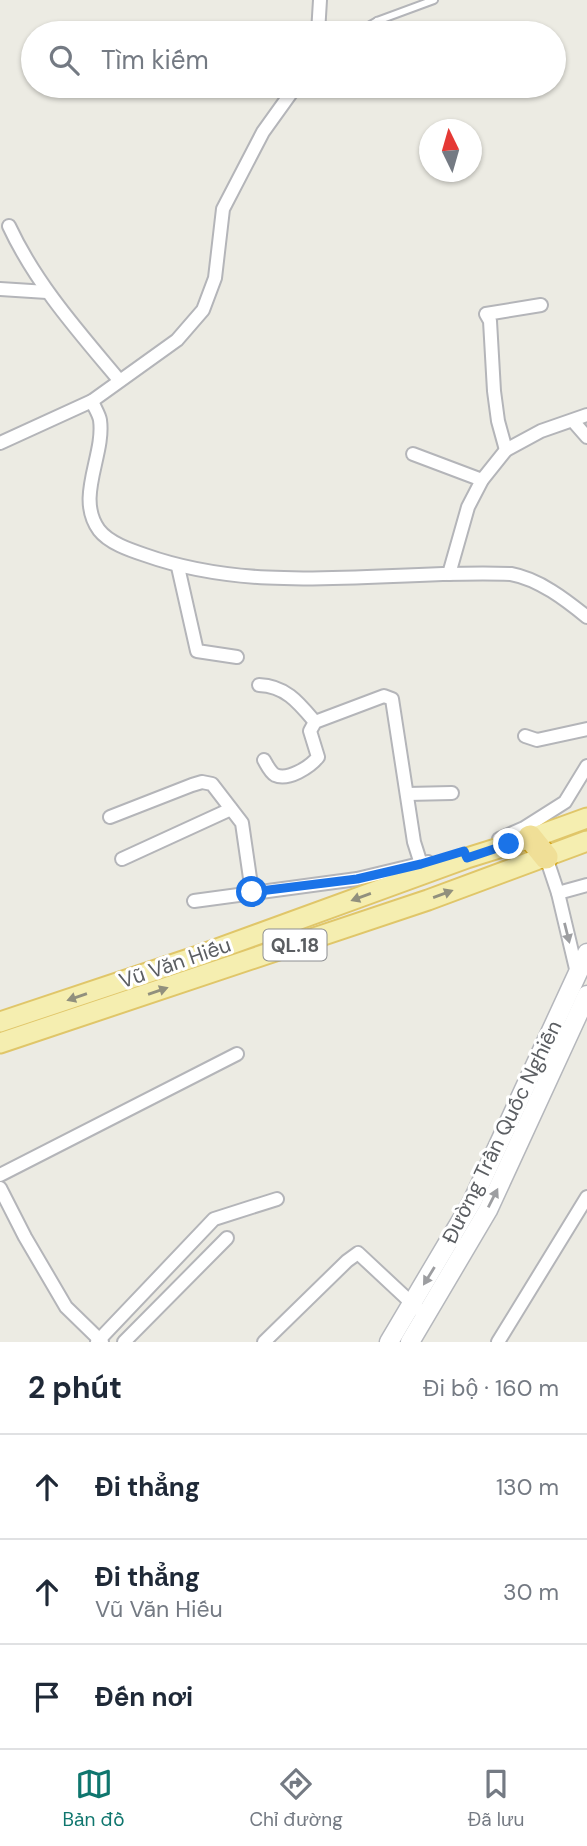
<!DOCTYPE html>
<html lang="vi">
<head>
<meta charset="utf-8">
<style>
  :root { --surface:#fff; --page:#f2f2f3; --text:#1f2937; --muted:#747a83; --line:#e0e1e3; --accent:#0f766e }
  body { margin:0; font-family:"DM Sans",sans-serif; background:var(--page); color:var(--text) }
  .compass { position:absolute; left:419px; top:119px; width:63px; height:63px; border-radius:50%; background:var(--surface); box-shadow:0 2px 5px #0004; rotate:355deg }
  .stop { position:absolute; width:21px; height:21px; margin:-16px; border:5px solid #1a73e8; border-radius:50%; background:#fff }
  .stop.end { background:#1a73e8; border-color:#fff; box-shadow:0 2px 7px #0008 }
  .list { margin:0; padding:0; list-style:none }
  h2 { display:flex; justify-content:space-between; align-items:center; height:91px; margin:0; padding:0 28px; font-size:30px }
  h2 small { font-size:23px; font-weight:400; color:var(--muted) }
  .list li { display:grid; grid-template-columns:46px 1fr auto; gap:21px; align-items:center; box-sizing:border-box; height:105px; padding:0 28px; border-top:2px solid var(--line) }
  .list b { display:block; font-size:26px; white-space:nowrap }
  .list p { margin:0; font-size:23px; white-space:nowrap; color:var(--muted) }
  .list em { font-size:23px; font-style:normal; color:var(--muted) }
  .icon { flex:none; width:38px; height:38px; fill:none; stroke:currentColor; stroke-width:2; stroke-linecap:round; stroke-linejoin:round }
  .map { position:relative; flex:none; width:587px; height:1342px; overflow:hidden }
  .search { position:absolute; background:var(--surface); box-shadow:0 2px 5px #0004; left:21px; right:21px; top:21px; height:77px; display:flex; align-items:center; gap:18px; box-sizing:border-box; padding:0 24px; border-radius:38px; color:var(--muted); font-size:26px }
  .sheet { height:406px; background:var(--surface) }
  nav { display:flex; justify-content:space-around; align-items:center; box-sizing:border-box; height:98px; border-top:2px solid var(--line); background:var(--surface); font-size:19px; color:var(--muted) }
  nav a { display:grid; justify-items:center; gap:4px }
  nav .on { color:var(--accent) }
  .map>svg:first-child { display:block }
</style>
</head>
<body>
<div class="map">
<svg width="587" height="1342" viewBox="0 0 587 1342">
  <rect width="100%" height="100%" fill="#ecebe3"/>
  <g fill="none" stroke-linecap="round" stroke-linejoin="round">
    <g stroke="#b4b5b9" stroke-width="10">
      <g id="lane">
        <path d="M377 21 393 33"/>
        <path d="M356 33 377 21 434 0"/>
      </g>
    </g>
    <g stroke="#b4b5b9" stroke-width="16">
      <g id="street">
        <path d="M318 33 320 0"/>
        <path d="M9 226C36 284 78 331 119 380"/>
        <path d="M0 289 47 292"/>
        <path d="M92 401C94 407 99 414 100 420 105 456 75 497 99 530 109 543 130 550 145 555 263 597 389 569 511 574 539 579 566 600 587 617"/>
        <path d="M573 421 587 437"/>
        <path d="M0 443 92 401 177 340 203 310 215 278 223 209 263 132 296 86"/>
        <path d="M506 450 498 421 494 391 490 321 486 314 541 305"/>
        <path d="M413 454 482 480"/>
        <path d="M178 567 197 651 237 657"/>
        <path d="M449 574 468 507 482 480 506 450 541 431 587 415"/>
        <path d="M259 685C286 686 299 703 315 722"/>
        <path d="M525 736 537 740 587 729"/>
        <path d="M264 760C267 765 270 772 275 775 288 781 310 767 318 757L310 731 315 722 384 696 392 699 414 842 421 864"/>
        <path d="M407 794 452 793"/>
        <path d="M110 817 192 785 202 782 212 784 242 823 252 892"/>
        <path d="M499 839 524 828 565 802 587 766"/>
        <path d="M546 857 558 893 577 973"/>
        <path d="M122 859 231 809"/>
        <path d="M558 893 587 885"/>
        <path d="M194 901 357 879 428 862"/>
        <path d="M0 1175 237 1054"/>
        <path d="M0 1188 25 1237 66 1307 102 1342"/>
        <path d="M97 1342 214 1219 277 1199"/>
        <path d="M124 1342 227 1238"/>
        <path d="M264 1342 347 1261 358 1253 418 1309"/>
        <path d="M498 1342 587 1197"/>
      </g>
    </g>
    <g stroke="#b5b7bc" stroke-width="21">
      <g id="secondary">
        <path d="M389 1342 472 1202 587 953"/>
        <path d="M410 1342 488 1210 587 995"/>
      </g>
    </g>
    <g stroke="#e0c669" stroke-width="23">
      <g id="primary">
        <path d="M0 1022 195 957 467 858 540 835 587 818"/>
        <path d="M0 1043 428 900 587 841"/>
      </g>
    </g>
    <g stroke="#d4a61c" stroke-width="26">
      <path id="highway" d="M530 837 546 857"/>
    </g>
    <use href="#lane" stroke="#fff" stroke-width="6"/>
    <use href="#street" stroke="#fff" stroke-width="12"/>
    <use href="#secondary" stroke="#fff" stroke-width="18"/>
    <use href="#primary" stroke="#f5eeb0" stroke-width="19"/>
    <use href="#highway" stroke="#f0df97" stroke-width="23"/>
  </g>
  <defs><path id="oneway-solid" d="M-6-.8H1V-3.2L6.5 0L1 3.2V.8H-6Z" transform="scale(1.75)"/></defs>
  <g fill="#91907d">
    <use href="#oneway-solid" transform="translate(443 894) rotate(-20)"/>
    <use href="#oneway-solid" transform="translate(361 897) rotate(160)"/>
    <use href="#oneway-solid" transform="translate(158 991) rotate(-19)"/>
    <use href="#oneway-solid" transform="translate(77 997) rotate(161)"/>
  </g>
  <g fill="#9d9ea1">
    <use href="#oneway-solid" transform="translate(567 933) rotate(76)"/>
    <use href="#oneway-solid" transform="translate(493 1198) rotate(-63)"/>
    <use href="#oneway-solid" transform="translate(429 1276) rotate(122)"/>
  </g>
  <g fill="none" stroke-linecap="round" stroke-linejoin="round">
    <path stroke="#1a73e8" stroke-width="9" d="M252 892 357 879 421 864 464 851 467 858 509 844"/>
  </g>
  <g text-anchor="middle" stroke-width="6" stroke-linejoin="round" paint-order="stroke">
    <rect fill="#fff" stroke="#8c8e91" stroke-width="2" x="263.5" y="929.5" width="63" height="31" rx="5"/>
    <g font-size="19" font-weight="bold" fill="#5b5e62">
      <text x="295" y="952">QL.18</text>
    </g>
    <g font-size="21" fill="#5b5e62" stroke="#fff">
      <text transform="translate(175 963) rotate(-19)" y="7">Vũ Văn Hiếu</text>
      <text transform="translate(502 1132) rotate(-64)" y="7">Đường Trần Quốc Nghiễn</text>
    </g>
  </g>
</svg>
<svg class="compass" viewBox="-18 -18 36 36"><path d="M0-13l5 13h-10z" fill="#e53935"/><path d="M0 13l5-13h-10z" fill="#747a83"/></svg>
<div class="stop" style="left:252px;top:892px"></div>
<div class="stop end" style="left:509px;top:844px"></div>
<div class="search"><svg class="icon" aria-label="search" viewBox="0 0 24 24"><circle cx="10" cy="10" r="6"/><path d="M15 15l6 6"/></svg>Tìm kiếm</div>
</div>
<section class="sheet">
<h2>2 phút<small>Đi bộ · 160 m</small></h2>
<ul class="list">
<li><svg class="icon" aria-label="ahead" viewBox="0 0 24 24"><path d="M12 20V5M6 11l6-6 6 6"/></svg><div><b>Đi thẳng</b></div><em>130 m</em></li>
<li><svg class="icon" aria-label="ahead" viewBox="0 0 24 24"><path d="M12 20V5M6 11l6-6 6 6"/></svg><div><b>Đi thẳng</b><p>Vũ Văn Hiếu</p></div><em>30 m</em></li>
<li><svg class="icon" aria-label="arrive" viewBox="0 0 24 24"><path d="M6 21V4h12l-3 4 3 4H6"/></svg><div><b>Đến nơi</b></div></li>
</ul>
</section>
<nav>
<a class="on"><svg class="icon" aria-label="map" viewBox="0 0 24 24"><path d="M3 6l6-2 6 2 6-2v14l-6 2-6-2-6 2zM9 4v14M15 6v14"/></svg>Bản đồ</a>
<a><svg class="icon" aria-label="directions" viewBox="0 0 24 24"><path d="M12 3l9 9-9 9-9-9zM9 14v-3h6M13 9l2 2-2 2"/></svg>Chỉ đường</a>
<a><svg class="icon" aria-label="saved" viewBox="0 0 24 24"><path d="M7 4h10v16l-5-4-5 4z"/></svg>Đã lưu</a>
</nav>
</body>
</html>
